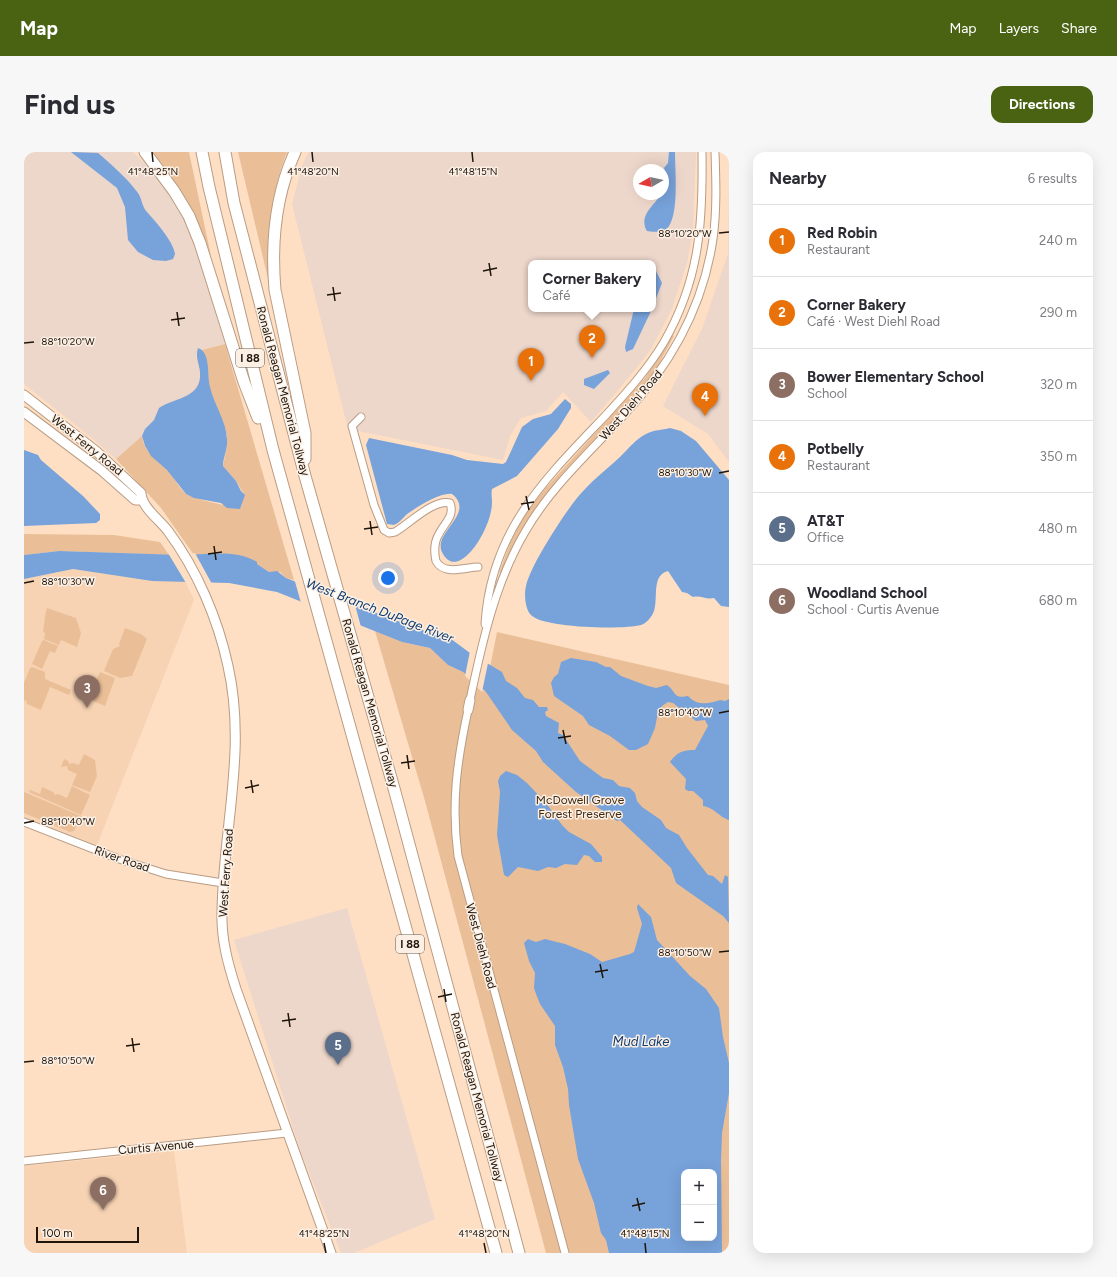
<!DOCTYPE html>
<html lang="en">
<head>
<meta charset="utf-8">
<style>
  :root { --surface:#fff; --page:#f7f7f7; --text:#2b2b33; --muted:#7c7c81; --line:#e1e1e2; --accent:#496313 }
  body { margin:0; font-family:Figtree,sans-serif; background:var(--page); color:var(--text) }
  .controls { position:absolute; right:12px; bottom:12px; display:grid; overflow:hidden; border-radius:8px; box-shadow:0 4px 16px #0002 }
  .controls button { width:36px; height:36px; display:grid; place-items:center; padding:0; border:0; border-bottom:1px solid var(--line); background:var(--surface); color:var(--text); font:20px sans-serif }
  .compass { position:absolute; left:609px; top:12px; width:36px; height:36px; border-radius:50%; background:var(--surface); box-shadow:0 4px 16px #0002; rotate:261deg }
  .scale { position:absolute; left:12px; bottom:10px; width:103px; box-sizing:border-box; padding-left:4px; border:2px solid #1f150b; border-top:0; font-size:11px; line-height:14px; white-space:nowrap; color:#1f150b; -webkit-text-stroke:3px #fcf0e5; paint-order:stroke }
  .you { position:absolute; left:364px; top:426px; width:14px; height:14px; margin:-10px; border:3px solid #fff; border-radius:50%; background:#1a73e8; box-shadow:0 0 0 6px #1a73e833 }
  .badge { display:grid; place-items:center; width:26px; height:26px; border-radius:50%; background:var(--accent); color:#fff; font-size:13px; font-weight:700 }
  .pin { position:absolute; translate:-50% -33px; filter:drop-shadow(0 1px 2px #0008) }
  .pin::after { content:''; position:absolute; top:21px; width:14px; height:12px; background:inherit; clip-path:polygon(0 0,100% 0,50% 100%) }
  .popup { position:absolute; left:504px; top:108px; width:128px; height:52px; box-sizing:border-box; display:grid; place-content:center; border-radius:8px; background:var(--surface); filter:drop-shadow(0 1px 3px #0005); font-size:13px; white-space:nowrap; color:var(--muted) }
  .popup b { font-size:15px; color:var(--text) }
  .popup::after { content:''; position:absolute; left:50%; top:100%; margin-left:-8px; border:8px solid transparent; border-top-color:var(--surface) }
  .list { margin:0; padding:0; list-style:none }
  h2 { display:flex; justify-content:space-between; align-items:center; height:52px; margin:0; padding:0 16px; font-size:17px }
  h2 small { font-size:13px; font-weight:400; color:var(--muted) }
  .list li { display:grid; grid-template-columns:26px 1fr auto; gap:12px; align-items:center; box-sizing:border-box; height:72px; padding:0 16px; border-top:1px solid var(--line) }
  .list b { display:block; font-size:15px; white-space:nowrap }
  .list p { margin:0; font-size:13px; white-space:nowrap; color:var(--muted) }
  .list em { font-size:13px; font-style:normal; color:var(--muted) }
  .map { position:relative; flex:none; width:705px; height:1101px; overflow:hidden; border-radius:12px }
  header { display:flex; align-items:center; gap:24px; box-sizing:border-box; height:56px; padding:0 20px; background:var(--accent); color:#fff }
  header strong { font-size:19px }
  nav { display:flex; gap:22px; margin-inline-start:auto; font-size:14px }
  .intro { display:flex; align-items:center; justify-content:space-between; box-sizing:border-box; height:96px; padding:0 24px }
  h1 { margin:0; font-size:28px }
  .button { padding:10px 18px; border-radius:12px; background:var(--accent); color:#fff; font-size:14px; font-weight:700 }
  main { display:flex; gap:24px; padding:0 24px }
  aside { flex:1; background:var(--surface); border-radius:12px; box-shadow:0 4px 16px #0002 }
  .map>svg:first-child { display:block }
</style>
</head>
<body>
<header>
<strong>Map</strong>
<nav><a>Map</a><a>Layers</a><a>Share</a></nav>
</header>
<div class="intro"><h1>Find us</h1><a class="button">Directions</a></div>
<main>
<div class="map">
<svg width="705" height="1101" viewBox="0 0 705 1101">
  <rect width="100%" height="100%" fill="#fedfc4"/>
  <g fill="#edd6ca" fill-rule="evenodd">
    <path d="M0 0H109L124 15 145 43 160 68 177 111 201 192 178 198 175 196 172 203 176 220 175 230 169 241 135 256 130 268 121 277 118 284 92 307 68 286 0 232Z"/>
    <path d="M285 0H672L669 79 663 111 648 157 627 197 615 213 567 270 539 240 522 259 497 266 486 284 479 308 324 277 268 52 279 11ZM615 18H639V42H615ZM507 111H629V157H507Z"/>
    <path d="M705 25V310L684 282 639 254 678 177 704 102Z"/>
    <path d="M323 756 411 1067 330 1101H317L276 998 210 788Z"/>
  </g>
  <g fill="#f7d3b3">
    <path d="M49 417 128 429H161L170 448 73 693 0 665V427Z"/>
    <path d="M150 999 163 1101H0V1014Z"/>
  </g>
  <g fill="#eabf98" fill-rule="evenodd">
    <path d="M129 0H165L187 104 154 34Z"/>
    <path d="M214 0H263C246 43 242 86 245 131Z"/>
    <path d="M648 183 650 184 625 230 516 350 501 373 478 420 475 421 491 378 510 349 621 226Z"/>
    <path d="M201 192 270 428 262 426 256 420H245L233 412 170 403 137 356 92 307 118 284C120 302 135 308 145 320 151 327 155 336 162 342 167 346 212 357 217 355L220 342 212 329 199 314 203 294V283L185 235 184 217 178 198Z"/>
    <path d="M0 382 90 383 136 390 145 403 35 399 0 403Z"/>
    <path d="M23 456 52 466 57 481 53 495 37 488 35 493 20 487 21 481 19 479C21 471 20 465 23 456Z"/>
    <path d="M101 476 117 482 123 487 108 524 96 526 80 519 89 497 96 494 95 492Z"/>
    <path d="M351 479 378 490 406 496 424 513 439 520 461 540 473 480 705 533V1101H522L401 649ZM660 1020H690V1086H660Z"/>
    <path d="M20 488 34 494 31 501 26 499 18 517 8 512 18 489Z"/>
    <path d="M8 515 21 520V527L47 538 45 543 26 535 17 558 3 552 2 548 0 549V531L6 516Z"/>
    <path d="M76 520 91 526 81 554 53 542 57 533 68 538Z"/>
    <path d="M60 602 71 608 73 624 66 640 48 633 53 622 44 618 43 614 37 615 40 607 44 609 45 612 49 611 55 613Z"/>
    <path d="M48 634 66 643 57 663 5 640 6 638 16 642 18 635 29 640 31 643 34 642 43 646Z"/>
    <path d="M0 640 57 664 50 679 46 680 0 661Z"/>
  </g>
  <g fill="#77a2da" fill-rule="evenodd">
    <path d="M47 0 74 1C88 13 103 26 114 41 118 47 118 55 123 60 132 70 149 89 151 102L149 107 142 109 129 108 114 100 104 88 101 55 93 36Z"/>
    <path d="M645 0H651C651 19 655 59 645 74 641 81 629 80 623 79 610 54 653 47 640 16L644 11Z"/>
    <path d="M629 113 638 131 629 154Z"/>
    <path d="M610 157H628L609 197 602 200 601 195Z"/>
    <path d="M174 196C187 200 183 224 186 235 190 253 202 268 203 287 204 297 199 305 199 314L212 329 217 339 221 343 216 357 203 356 197 351 170 346 162 342 143 318 127 304 121 294 118 284 121 277 130 268 135 256C152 245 178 246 176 220 175 211 171 205 174 196Z"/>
    <path d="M584 218 586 221 570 237 560 233V227Z"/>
    <path d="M541 247 547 252V256L534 277 493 324 468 337C467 342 468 345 468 350 468 363 461 379 454 390 447 401 430 421 419 402 406 381 453 362 428 342 416 340 391 356 382 363 378 367 375 371 370 373L363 372 342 293 345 286 428 303 443 308 479 312 482 310 498 275 509 267 527 262Z"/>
    <path d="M646 276 657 279 672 289 705 328V455L697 454 690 446C682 448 677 443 669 445L663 441 658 440 644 419C624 424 638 454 626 466 624 469 620 472 617 473 599 478 519 476 507 463 501 457 500 442 502 434 506 414 540 362 553 346 566 330 582 318 597 304 605 296 612 287 622 282 629 278 638 278 646 276Z"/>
    <path d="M0 298 14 303 17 308 59 344 76 362V368L72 371 0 374Z"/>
    <path d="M35 399C76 400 117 402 157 403 181 403 212 397 233 410V412L245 420 253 419 262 426 368 467 397 477 410 485V483H414L419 486 423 484 446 501 478 520 482 529 493 536 501 546 509 548 515 555H523L524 558 521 560 522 564 535 571 534 581 539 583 556 609 579 626 589 628 595 634 606 636 611 641 613 649 618 655 637 668 642 676 655 683 663 696 684 723 689 724 698 732 701 723 704 725 705 771 699 764 652 731 647 716 596 668 593 669 552 640 519 610 512 599 488 578 462 540 439 520 424 513 406 496 378 490 253 440 205 431 128 429 49 417 0 427V403Z"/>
    <path d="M547 506 572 510 582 515H586L597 524 624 534 632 536 643 533C653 540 648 547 664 544 673 554 685 552 696 548L701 549 705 547V668C693 664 693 657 679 654V648L669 639H664L661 637 662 627 646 610C653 600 659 598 671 598L684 574 681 568 672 569 649 551 644 550 638 554 634 560 631 576 624 592 612 598H605L586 584 565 573 559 564 530 544 527 531 530 525 534 522 537 510Z"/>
    <path d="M482 619 493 623 503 631 522 651 538 673 545 680 567 692 578 705V710H571L565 704 560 703 553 713 541 712 532 716 524 715 514 719 494 715 484 725 480 723 473 683 476 640 474 629 476 624Z"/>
    <path d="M614 752 627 765 633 788 666 824 682 837 695 856 699 885 705 911V941L698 981 697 1009 698 1101H585L582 1088 577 1081 570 1051 554 1007 545 953 544 937 539 915 531 893V874L516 852 512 842 510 836 511 821 505 809 500 791 504 787 512 790 521 787 541 792 566 802 578 810 606 802 610 800 618 772 613 756ZM660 1020H690V1086H660Z"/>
  </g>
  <g fill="#fedfc4">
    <path d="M144 401H171L188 432 162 431Z"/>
    <path d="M270 426 330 449 337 475 277 451Z"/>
    <path d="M446 499 464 511 458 540 441 524Z"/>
  </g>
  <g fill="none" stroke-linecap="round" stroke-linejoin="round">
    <g stroke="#b99c83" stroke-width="9">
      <g id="minor">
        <path d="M337 265 328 274 350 353 360 378 365 381 371 380C385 372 409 347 426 351 431 365 420 371 415 382 410 390 410 400 412 409 420 424 442 415 454 415"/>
        <path d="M461 472C467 378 521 327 582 263 603 240 624 217 640 190 676 127 679 71 678 0"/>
        <path d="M446 548C458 491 471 431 501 380 526 336 565 301 599 264 646 214 679 156 689 87 693 58 692 29 691 0"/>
        <path d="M444 558C433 609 427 652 434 704L541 1101"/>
        <path d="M0 670 95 707 142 722 199 731"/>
        <path d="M0 1009 263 981"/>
      </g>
    </g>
    <g stroke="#b99c83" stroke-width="11">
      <g id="major">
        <path d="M0 243 72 299 117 341C118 356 136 368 144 379 173 418 194 467 204 514 223 598 199 676 198 760 197 787 204 812 212 837L307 1101"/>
        <path d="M0 260 77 318 111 348H118"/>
        <path d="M444 558 446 548"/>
      </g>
    </g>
    <g stroke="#b99c83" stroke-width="13">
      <g id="highway">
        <path d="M121 0 150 39 165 64 176 91 220 230 234 266"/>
        <path d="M178 0 185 35 249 298 472 1101"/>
        <path d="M201 0 210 51 281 324 371 640 495 1101"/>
        <path d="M271 0C251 44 247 92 251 138L281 281V307"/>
      </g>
    </g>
    <use href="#minor" stroke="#fff" stroke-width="7"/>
    <use href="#major" stroke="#fff" stroke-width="9"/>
    <use href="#highway" stroke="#fff" stroke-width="11"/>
  </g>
  <path fill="none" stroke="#1f150b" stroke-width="1.5" d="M128 0 129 10M288 0 289 10M448 0 449 10M695 81 705 80M465 111 467 124M459 119 473 116M309 135 311 149M303 143 317 141M153 160 155 174M147 168 161 166M0 191 10 190M695 321 705 319M502 344 505 358M497 352 510 350M346 369 348 383M340 377 354 375M190 394 192 408M184 402 198 400M0 431 10 429M695 561 705 559M539 578 542 592M534 586 547 584M383 603 385 617M377 611 391 609M227 628 229 641M221 636 235 633M0 671 10 669M695 800 705 799M576 812 579 826M571 820 584 818M420 837 422 850M414 845 428 842M264 861 266 875M258 869 272 867M108 886 110 900M102 894 116 892M0 910 10 909M613 1046 616 1059M608 1054 621 1051M300 1091 302 1101M460 1091 462 1101M621 1091 622 1101"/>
  <g text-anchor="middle" stroke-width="3" stroke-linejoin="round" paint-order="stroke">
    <g fill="#fcf0e5" stroke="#61574c" stroke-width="1">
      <rect x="212" y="197" width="28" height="18" rx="3"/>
      <rect x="372" y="783" width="28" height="18" rx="3"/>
    </g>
    <g font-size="11" font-weight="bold" fill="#1f150b">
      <text x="226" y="210">I 88</text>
      <text x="386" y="796">I 88</text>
    </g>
    <g font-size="12" fill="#1f150b" stroke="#fcf0e5">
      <text transform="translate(259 239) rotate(75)" y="4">Ronald Reagan Memorial Tollway</text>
      <text transform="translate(607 253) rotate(-49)" y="4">West Diehl Road</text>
      <text transform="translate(63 293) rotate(39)" y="4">West Ferry Road</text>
      <text transform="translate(346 551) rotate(74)" y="4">Ronald Reagan Memorial Tollway</text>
      <text transform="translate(98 707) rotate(19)" y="4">River Road</text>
      <text transform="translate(202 721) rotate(-86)" y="4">West Ferry Road</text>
      <text transform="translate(457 794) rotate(75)" y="4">West Diehl Road</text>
      <text transform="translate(453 945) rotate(75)" y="4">Ronald Reagan Memorial Tollway</text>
      <text transform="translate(132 995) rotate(-5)" y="4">Curtis Avenue</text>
    </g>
    <g font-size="12" fill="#402912" stroke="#fcf0e5">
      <text x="556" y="652">McDowell Grove<tspan x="556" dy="14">Forest Preserve</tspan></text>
    </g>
    <g font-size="13" font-style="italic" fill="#113c6f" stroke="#fcf0e5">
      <text transform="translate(356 458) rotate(21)" y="5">West Branch DuPage River</text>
      <text x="617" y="894">Mud Lake</text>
    </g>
  </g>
  <g font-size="10" text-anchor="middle" fill="#1f150b" stroke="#fcf0e5" stroke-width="3" stroke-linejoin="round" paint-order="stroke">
    <text x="129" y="23">41°48'25"N</text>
    <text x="289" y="23">41°48'20"N</text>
    <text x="449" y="23">41°48'15"N</text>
    <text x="661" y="85">88°10'20"W</text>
    <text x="44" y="193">88°10'20"W</text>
    <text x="661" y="324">88°10'30"W</text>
    <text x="44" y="433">88°10'30"W</text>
    <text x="661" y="564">88°10'40"W</text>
    <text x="44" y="673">88°10'40"W</text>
    <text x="661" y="804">88°10'50"W</text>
    <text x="44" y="912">88°10'50"W</text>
    <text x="300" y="1085">41°48'25"N</text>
    <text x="460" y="1085">41°48'20"N</text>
    <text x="621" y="1085">41°48'15"N</text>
  </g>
</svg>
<div class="controls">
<button>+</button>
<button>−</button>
</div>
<svg class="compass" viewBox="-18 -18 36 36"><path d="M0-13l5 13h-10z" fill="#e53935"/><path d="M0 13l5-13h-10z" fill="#7c7c81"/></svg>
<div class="scale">100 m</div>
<div class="you"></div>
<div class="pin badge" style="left:507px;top:229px;background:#e8710a">1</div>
<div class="pin badge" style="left:568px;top:206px;background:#e8710a">2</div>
<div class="popup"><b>Corner Bakery</b>Café</div>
<div class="pin badge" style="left:63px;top:556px;background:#8d6e63">3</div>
<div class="pin badge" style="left:681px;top:264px;background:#e8710a">4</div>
<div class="pin badge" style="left:314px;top:913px;background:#5c6f8a">5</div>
<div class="pin badge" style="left:79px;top:1058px;background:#8d6e63">6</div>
</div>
<aside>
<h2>Nearby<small>6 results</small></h2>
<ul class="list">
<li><span class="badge" style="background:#e8710a">1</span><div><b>Red Robin</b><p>Restaurant</p></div><em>240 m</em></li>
<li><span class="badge" style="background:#e8710a">2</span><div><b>Corner Bakery</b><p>Café · West Diehl Road</p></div><em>290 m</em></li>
<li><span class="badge" style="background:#8d6e63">3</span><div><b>Bower Elementary School</b><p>School</p></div><em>320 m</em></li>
<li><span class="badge" style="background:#e8710a">4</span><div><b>Potbelly</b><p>Restaurant</p></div><em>350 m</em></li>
<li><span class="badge" style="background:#5c6f8a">5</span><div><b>AT&amp;T</b><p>Office</p></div><em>480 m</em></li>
<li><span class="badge" style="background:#8d6e63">6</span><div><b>Woodland School</b><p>School · Curtis Avenue</p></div><em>680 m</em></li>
</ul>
</aside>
</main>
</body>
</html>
